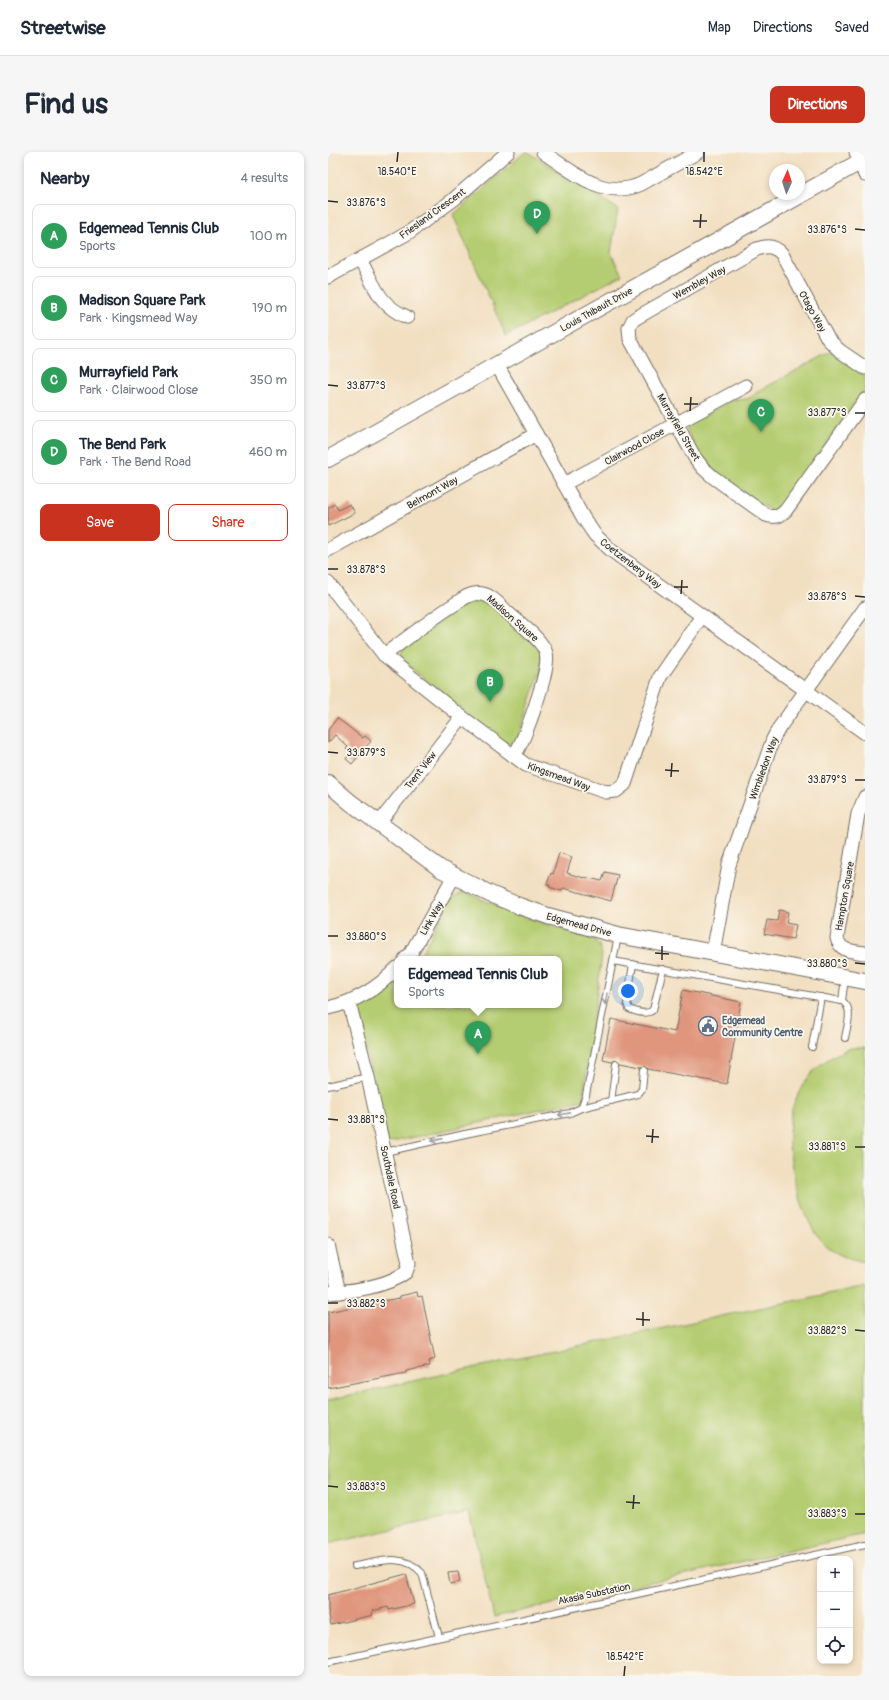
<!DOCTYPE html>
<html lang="en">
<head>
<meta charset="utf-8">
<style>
  :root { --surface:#fff; --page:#f6f6f7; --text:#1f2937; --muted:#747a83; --line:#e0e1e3; --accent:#c8321e }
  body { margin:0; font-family:Pangolin,sans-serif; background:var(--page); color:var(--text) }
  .controls { position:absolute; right:12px; bottom:12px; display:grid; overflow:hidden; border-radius:8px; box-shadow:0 2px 6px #0003 }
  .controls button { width:36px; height:36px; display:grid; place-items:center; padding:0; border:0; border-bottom:1px solid var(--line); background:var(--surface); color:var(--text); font:20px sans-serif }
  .compass { position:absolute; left:441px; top:12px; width:36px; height:36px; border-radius:50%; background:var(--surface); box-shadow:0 2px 6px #0003; rotate:3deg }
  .you { position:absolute; left:300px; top:839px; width:14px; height:14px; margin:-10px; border:3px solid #fff; border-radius:50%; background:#1a73e8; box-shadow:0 0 0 6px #1a73e833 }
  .badge { display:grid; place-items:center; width:26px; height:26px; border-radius:50%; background:var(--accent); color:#fff; font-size:13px; font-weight:700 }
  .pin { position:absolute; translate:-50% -33px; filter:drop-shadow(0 1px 2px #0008) }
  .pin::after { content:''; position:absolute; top:21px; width:14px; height:12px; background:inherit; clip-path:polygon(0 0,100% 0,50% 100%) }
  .popup { position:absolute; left:66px; top:804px; width:168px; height:52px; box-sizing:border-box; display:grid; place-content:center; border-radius:8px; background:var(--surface); filter:drop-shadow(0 1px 3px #0005); font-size:13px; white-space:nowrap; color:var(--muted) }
  .popup b { font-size:15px; color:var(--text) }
  .popup::after { content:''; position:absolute; left:50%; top:100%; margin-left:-8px; border:8px solid transparent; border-top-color:var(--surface) }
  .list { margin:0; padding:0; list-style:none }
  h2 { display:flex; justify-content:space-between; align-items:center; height:52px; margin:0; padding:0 16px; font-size:17px }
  h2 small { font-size:13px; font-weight:400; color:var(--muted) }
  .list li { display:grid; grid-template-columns:26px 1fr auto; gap:12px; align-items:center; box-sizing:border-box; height:64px; margin:0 8px 8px; padding:0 8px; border:1px solid var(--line); border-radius:8px }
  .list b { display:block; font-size:15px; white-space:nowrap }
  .list p { margin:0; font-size:13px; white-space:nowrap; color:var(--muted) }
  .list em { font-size:13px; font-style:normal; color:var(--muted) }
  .actions { display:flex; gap:8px; padding:12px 16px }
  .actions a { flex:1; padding:9px 0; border:1px solid var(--accent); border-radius:8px; text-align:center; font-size:14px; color:var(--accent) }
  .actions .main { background:var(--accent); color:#fff }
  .icon { flex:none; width:22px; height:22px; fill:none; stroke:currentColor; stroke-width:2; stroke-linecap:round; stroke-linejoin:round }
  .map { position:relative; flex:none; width:537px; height:1524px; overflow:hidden; border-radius:8px }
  header { display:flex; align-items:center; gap:24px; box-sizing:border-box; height:56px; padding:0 20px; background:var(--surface); border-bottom:1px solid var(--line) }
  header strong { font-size:19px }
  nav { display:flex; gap:22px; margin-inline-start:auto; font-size:14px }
  .intro { display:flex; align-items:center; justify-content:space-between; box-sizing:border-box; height:96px; padding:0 24px }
  h1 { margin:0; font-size:28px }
  .button { padding:10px 18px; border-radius:8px; background:var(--accent); color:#fff; font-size:14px; font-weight:700 }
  main { display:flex; gap:24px; padding:0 24px }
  aside { flex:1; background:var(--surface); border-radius:8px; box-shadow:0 2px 6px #0003 }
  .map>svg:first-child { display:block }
</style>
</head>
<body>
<header>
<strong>Streetwise</strong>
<nav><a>Map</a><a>Directions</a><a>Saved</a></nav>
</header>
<div class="intro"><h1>Find us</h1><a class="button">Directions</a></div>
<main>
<aside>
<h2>Nearby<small>4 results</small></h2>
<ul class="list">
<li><span class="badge" style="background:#2e9e5b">A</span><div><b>Edgemead Tennis Club</b><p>Sports</p></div><em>100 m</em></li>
<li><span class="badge" style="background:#2e9e5b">B</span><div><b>Madison Square Park</b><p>Park · Kingsmead Way</p></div><em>190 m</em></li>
<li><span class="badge" style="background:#2e9e5b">C</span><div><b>Murrayfield Park</b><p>Park · Clairwood Close</p></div><em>350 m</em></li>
<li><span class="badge" style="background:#2e9e5b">D</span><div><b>The Bend Park</b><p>Park · The Bend Road</p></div><em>460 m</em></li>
</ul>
<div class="actions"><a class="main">Save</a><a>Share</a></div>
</aside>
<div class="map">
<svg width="537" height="1524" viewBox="0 0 537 1524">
  <rect width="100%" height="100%" fill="#fbf7ec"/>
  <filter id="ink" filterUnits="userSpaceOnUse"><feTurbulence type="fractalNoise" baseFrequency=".025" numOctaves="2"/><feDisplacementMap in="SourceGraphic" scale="8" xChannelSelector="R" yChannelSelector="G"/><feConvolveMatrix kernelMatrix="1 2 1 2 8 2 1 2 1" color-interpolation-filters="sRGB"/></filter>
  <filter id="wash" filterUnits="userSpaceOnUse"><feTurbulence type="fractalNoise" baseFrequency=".012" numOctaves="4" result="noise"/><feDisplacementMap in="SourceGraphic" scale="16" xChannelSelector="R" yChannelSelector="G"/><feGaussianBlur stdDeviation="0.9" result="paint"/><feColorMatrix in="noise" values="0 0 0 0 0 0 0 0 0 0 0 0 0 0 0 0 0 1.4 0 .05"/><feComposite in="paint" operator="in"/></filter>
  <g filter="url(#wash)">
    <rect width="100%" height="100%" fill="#f2dfc1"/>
    <g fill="#b5cd72" stroke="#707c4e">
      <path d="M197 0H200L290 57 283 101 294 123 178 184 125 63Z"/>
      <path d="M504 199 537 223V238L453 355 450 358 443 359 383 316 373 305 359 278 360 272 406 247C416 248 422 248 429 240Z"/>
      <path d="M148 447 159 451 213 497 216 508 190 586 183 592 176 591 73 508V501L76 495 138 451Z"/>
      <path d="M134 741H139L193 764 265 787 271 792 274 803 255 948 60 991 28 855 69 823V853H231V807H87L95 799 122 747Z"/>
      <path d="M522 896H537V1110C521 1107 505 1102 494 1090 476 1071 461 1014 461 989 461 975 462 959 468 947 479 920 496 907 522 896Z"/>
      <path d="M537 1134V1382L166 1465 141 1360 0 1392V1248L116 1222Z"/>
    </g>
    <g id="blocks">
      <g fill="#e0957d">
        <path d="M7 352 10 358 22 352 27 361 0 374V356Z"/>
        <path d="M9 566 35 586 37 584 43 589 24 612 18 607 22 601 18 597 20 595 7 583 0 591V578Z"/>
        <path d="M231 701 244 705 239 721 256 726V725L274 729 277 720 290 723 283 749 235 736 234 739 221 735 222 733 219 732 223 721 225 722Z"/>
        <path d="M451 758 460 760 458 771 468 773 465 787 436 782 439 768 449 769Z"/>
        <path d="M355 838 413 850 399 932 320 917 317 914 313 915 292 911 289 908 284 910 275 908 283 867 347 880Z"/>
        <path d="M89 1140 90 1145 94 1144 107 1207 101 1209 102 1214 78 1219V1221L0 1236V1160L24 1155 23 1154 72 1146V1144Z"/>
        <path d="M130 1420 132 1430 122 1432 120 1421Z"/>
        <path d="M78 1422 86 1452 61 1458 60 1455 44 1459 45 1463 3 1473 0 1458V1443Z"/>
      </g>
    </g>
  </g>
  <g filter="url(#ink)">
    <use href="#blocks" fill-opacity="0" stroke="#716a60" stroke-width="1"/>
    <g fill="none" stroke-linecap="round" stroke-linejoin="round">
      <g stroke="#716a60" stroke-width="8">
        <g id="service">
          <path d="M285 809 514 849 517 826"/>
          <path d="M305 812 299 851 301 857C308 860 319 863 325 858L335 817"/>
          <path d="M514 849C526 856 519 874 517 886"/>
          <path d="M484 895 493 845"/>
          <path d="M0 934 40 925"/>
          <path d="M283 949 288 912"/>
          <path d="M253 956 310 942 314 937 316 918"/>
          <path d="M57 1000 137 982 242 961 253 956 258 943 290 784"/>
          <path d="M27 1414C50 1410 76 1400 94 1421L111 1485"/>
          <path d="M0 1510 537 1392"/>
        </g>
      </g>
      <g stroke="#716a60" stroke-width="15">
        <g id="minor">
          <path d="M215 0C243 19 277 49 313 32L370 0"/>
          <path d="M528 0 537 23"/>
          <path d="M32 108C47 133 50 153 79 165"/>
          <path d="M0 125 80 81 125 48 180 0"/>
          <path d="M169 213 256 367 267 383 284 399 537 581"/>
          <path d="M537 216 512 199 500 187 454 102C447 94 439 93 429 97L308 166 305 168 301 176 302 187 367 306 375 316 385 325 438 363C446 366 452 365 458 358L537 248"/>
          <path d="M236 332 418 234"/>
          <path d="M0 398 208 282"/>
          <path d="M0 431 56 503 134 565 198 613 278 640 288 639 297 632 332 525 374 464"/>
          <path d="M56 503C80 486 103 467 127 452 133 448 139 443 146 442 160 439 170 451 179 460 190 470 214 487 218 501 223 517 196 589 186 604"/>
          <path d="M537 645 530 662 509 786C512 800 525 799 537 801"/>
          <path d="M51 671 134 565"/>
          <path d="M385 801 401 713 445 587 451 576 537 456"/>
          <path d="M77 807 83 801 126 724"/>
          <path d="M0 856C27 850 50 836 69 816"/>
          <path d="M0 1093 11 1140"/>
          <path d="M0 1141C24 1139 59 1135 78 1120L81 1111 40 925 21 850"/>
        </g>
      </g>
      <g stroke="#716a60" stroke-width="18">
        <g id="tertiary">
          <path d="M0 307 537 7"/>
          <path d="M0 631 22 650 113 717 162 742 191 754 220 764 290 783 537 829"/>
        </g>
      </g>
      <use href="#service" stroke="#fff" stroke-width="6"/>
      <use href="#minor" stroke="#fff" stroke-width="13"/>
      <use href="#tertiary" stroke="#fff" stroke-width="16"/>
    </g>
    <defs><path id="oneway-shaft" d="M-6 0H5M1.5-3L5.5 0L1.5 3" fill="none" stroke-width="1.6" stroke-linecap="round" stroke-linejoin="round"/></defs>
    <g stroke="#a0a0a0">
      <use href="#oneway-shaft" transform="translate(278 847) rotate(101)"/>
      <use href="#oneway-shaft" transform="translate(236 962) rotate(169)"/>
      <use href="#oneway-shaft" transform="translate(109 988) rotate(167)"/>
    </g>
  </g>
  <path fill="none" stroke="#2b2b2b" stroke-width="1.5" d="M69 10 70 0M376 10V0M0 49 10 50M365 69H379M372 76 373 62M527 77 537 78M0 233 10 234M356 252H370M362 259 363 245M527 261H537M0 417H10M346 435H360M353 442 354 428M527 444 537 445M0 600 10 601M337 618 351 619M343 625 344 611M527 628H537M0 784H10M327 801 341 802M334 808V794M527 811 537 812M0 967 10 968M318 984 331 985M324 991 325 977M527 995H537M0 1151H10M308 1167 322 1168M315 1174V1160M527 1178 537 1179M0 1334 10 1335M298 1350 312 1351M305 1357 306 1343M527 1362H537M296 1524 297 1514"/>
  <defs>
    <g id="civic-ring" transform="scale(1)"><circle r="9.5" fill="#fbf7ec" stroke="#5c6f8a" stroke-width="1.5"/><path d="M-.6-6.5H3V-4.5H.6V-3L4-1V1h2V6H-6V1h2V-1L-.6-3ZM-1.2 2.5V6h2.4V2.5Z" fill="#5c6f8a"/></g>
  </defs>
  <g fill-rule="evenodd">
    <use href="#civic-ring" x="380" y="874"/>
  </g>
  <g text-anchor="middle" stroke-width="3.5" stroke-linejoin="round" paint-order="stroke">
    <g font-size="10" fill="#2b2b2b" stroke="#fbf7ec">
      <text transform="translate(104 61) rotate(-36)" y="4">Friesland Crescent</text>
      <text transform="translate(371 130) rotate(-29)" y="4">Wembley Way</text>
      <text transform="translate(268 157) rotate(-29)" y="4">Louis Thibault Drive</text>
      <text transform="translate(485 159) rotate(61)" y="4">Otago Way</text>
      <text transform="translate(351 275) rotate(60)" y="4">Murrayfield Street</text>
      <text transform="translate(306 294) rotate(-29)" y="4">Clairwood Close</text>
      <text transform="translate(104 340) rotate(-29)" y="4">Belmont Way</text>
      <text transform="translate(303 411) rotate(38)" y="4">Coetzenberg Way</text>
      <text transform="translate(185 466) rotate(41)" y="4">Madison Square</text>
      <text transform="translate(435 616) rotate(-70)" y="4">Wimbledon Way</text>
      <text transform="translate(92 618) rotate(-52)" y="4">Trent View</text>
      <text transform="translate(231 624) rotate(20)" y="4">Kingsmead Way</text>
      <text transform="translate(516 744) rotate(-80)" y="4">Hampton Square</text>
      <text transform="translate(103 766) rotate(-60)" y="4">Link Way</text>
      <text transform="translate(251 772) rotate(15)" y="4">Edgemead Drive</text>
      <text transform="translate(63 1025) rotate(78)" y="4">Southdale Road</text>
      <text transform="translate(266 1441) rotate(-12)" y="4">Akasia Substation</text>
    </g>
    <g font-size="10" font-weight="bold" fill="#4e5e75" stroke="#fbf7ec" text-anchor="start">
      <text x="394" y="872">Edgemead<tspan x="394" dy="12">Community Centre</tspan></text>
    </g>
  </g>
  <g font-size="10" text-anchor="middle" fill="#2b2b2b" stroke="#fbf7ec" stroke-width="3.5" stroke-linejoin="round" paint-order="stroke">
    <text x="69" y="23">18.540°E</text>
    <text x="376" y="23">18.542°E</text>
    <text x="38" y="54">33.876°S</text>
    <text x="499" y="81">33.876°S</text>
    <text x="38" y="237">33.877°S</text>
    <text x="499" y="264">33.877°S</text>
    <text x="38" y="421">33.878°S</text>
    <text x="499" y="448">33.878°S</text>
    <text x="38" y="604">33.879°S</text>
    <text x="499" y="631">33.879°S</text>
    <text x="38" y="788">33.880°S</text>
    <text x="499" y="815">33.880°S</text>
    <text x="38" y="971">33.881°S</text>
    <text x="499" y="998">33.881°S</text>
    <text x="38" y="1155">33.882°S</text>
    <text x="499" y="1182">33.882°S</text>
    <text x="38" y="1338">33.883°S</text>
    <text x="499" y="1365">33.883°S</text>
    <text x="297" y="1508">18.542°E</text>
  </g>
</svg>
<div class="controls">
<button>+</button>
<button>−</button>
<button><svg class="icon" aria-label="locate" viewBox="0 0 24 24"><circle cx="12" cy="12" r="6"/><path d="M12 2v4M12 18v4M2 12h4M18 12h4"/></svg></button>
</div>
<svg class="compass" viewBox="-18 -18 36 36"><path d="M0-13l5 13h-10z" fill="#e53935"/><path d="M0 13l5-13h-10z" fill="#747a83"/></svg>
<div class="you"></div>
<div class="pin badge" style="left:150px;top:902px;background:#2e9e5b">A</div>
<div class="popup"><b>Edgemead Tennis Club</b>Sports</div>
<div class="pin badge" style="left:162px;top:550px;background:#2e9e5b">B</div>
<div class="pin badge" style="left:433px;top:280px;background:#2e9e5b">C</div>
<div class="pin badge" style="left:209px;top:82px;background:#2e9e5b">D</div>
</div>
</main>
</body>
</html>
